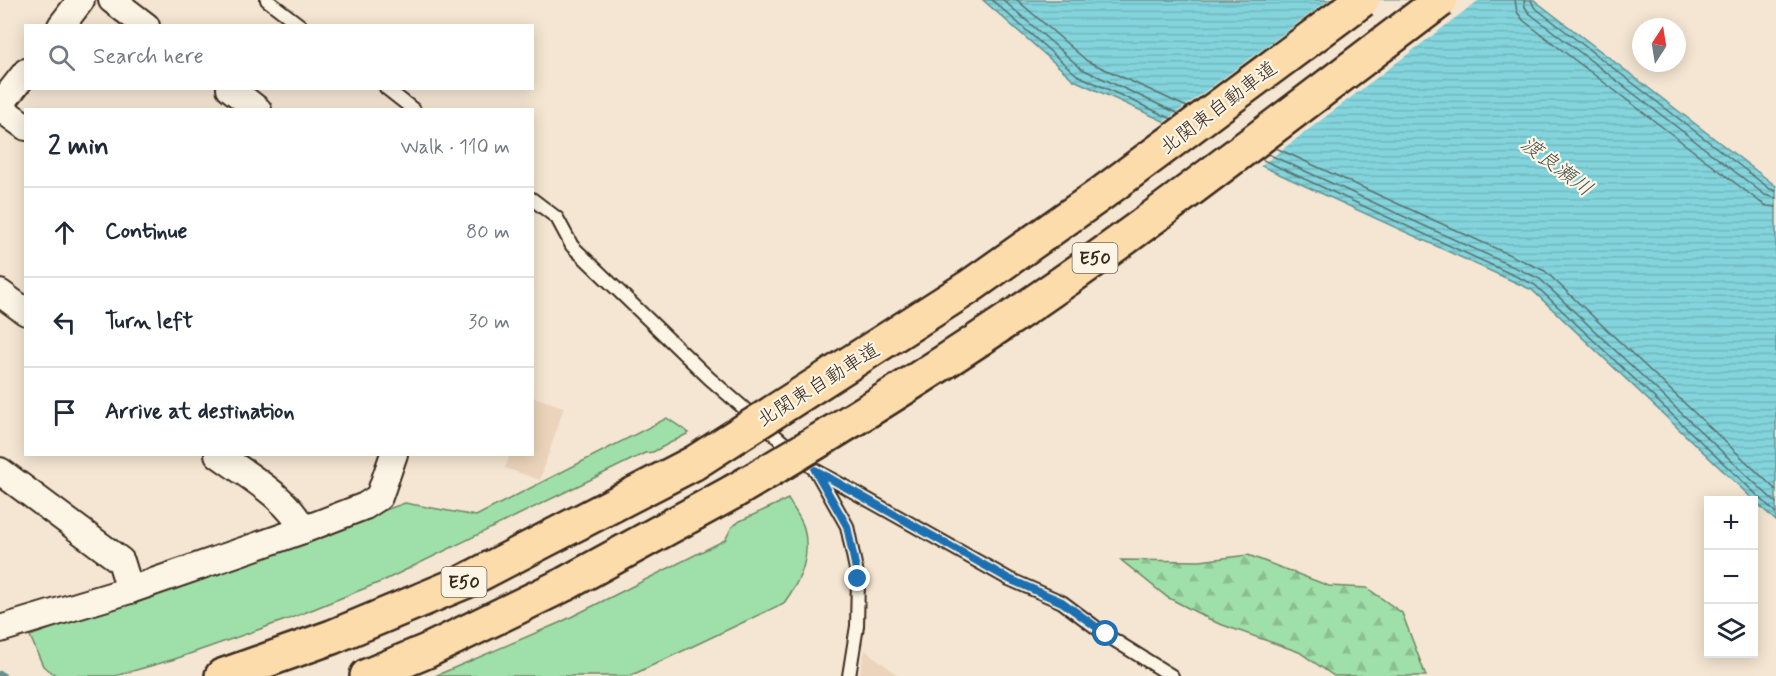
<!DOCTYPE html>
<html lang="en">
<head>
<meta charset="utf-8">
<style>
  :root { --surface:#fff; --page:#f2f2f3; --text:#1f2937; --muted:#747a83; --line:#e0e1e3 }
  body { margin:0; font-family:Mynerve,"Klee One",sans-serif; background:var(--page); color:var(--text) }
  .controls { position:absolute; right:18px; bottom:18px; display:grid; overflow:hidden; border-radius:0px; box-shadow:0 3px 15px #0003 }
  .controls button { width:54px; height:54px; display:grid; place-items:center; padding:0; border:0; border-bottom:2px solid var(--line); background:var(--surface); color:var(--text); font:30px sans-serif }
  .compass { position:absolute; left:1632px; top:18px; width:54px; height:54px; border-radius:50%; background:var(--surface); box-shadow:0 3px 15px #0003; rotate:12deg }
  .stop { position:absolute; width:18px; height:18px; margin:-14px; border:4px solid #1f6fb2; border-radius:50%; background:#fff }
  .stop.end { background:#1f6fb2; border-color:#fff; box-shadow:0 2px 6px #0008 }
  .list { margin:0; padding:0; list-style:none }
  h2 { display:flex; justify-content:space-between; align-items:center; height:78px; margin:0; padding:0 24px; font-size:26px }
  h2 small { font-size:20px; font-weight:400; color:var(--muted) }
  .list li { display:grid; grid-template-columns:39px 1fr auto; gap:18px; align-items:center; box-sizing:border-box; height:90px; padding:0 24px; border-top:2px solid var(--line) }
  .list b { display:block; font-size:22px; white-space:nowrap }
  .list em { font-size:20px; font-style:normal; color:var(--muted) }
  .icon { flex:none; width:33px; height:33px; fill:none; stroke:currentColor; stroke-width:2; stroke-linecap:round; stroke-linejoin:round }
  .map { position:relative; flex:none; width:1776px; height:676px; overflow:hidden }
  .search { position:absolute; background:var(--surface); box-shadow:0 3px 15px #0003; left:24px; top:24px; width:510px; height:66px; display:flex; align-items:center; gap:15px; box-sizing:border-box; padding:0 21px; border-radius:0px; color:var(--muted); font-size:22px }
  .panel { position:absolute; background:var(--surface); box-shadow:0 3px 15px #0003; left:24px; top:108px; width:510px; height:348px; border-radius:0px }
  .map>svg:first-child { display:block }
</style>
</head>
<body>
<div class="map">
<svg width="1776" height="676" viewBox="0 0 1776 676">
  <defs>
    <pattern id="forest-firs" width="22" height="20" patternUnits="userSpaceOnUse" patternTransform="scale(1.5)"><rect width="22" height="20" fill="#9fdfa9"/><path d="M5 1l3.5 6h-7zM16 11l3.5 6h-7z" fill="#8ac091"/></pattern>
    <pattern id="water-rules" width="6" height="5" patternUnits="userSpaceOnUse" patternTransform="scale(1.5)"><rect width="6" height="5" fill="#83d4dc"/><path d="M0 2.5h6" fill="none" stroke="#72b6bc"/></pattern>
  </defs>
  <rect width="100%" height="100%" fill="#f4e6d2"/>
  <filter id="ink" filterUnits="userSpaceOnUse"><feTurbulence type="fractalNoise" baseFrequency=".0167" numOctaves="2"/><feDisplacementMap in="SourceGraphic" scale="12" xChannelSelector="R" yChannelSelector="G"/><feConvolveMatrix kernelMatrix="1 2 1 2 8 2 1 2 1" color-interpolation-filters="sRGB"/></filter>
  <g filter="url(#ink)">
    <g fill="#ebd4bb">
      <path d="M533 397 564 407 540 480 505 468 510 455 532 454Z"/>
      <path d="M865 650 899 676H859Z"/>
    </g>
    <g fill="#9fdfa9" stroke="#6d8464" stroke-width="1.5">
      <path d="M667 418 689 433 653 452 645 453 383 581 294 617 175 659 115 676H57L43 666 30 636 405 503 476 516Z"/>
      <path d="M788 499C793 508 801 518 804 528 811 558 801 579 784 603L630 676H435L559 623 725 540 732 527 740 521Z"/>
    </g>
    <path fill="url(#forest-firs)" stroke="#6d8464" stroke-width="1.5" d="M1248 555 1329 586 1367 588 1402 613 1426 676H1334L1299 652 1217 623 1167 597 1121 560 1200 561Z"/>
    <path fill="url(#water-rules)" stroke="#669090" stroke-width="1.5" d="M983 0H1534L1776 186V521L1532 290 1074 80Z"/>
    <path fill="#f4e6d2" d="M1329 0H1479L1258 168 1161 124Z"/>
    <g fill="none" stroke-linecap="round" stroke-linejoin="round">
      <g stroke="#586e6a" stroke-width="1.5">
        <path d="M992 0 1077 75 1172 119"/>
        <path d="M1003 0 1082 69 1179 114"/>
        <path d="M1017 0 1087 61 1187 107"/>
        <path d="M1515 0 1517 12 1524 21 1760 202 1767 206 1776 207"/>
        <path d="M1524 0 1525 7 1529 13 1765 195 1776 198"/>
        <path d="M1531 0 1534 7 1770 189 1776 191"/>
        <path d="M1276 148 1545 271 1776 490"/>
        <path d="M1268 154 1540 279 1776 503"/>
        <path d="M1261 159 1535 285 1776 513"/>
      </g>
      <path stroke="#669090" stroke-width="8" d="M0 675 2 676"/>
      <g stroke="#3b2a1e" stroke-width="16">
        <g id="lane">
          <path d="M267 0 301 26"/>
          <path d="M386 88 414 110"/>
          <path d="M532 199 557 218 572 246 709 378 815 470 1009 579 1062 602 1106 635 1172 676"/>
          <path d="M816 471 847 526 858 579 857 626 849 676"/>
        </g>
      </g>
      <g stroke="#3b2a1e" stroke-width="30">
        <g id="street">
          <path d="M112 0 146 26"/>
          <path d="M61 26 81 0"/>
          <path d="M230 88 258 110"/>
          <path d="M0 105 26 72"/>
          <path d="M0 108 26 127"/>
          <path d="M0 293 26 312"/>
          <path d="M218 454C246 475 289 498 303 530"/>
          <path d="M0 471 121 561 130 590"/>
          <path d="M0 629 130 590 303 530 365 506 379 497 394 454"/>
        </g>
      </g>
      <g stroke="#3b2a1e" stroke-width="38">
        <g id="highway">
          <path d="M222 676 332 637 464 582 694 463"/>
          <path d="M367 676 427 651 565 584 733 492"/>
        </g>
      </g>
      <use href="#lane" stroke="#fcf5e5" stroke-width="12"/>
      <use href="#street" stroke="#fcf5e5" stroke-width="26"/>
      <use href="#highway" stroke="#fddcac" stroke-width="33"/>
      <g stroke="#3b2a1e" stroke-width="38" stroke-linecap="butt">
        <g id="highway-bridge">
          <path d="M694 463 969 287 1101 194 1362 0"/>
          <path d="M733 492C871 411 1007 325 1136 230 1239 154 1339 77 1441 0"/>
        </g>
      </g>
      <use href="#highway-bridge" stroke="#fddcac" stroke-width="33"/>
    </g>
  </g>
  <g fill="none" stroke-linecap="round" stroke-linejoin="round" filter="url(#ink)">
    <path stroke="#1f6fb2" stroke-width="8" d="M858 579 847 526 815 470 1009 579 1062 602 1106 634"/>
  </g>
  <g text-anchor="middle" stroke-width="4.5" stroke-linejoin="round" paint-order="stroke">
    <g fill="#fcf5e5" stroke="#75675a" stroke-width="1.5">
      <rect x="1072.5" y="243" width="45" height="30" rx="4.5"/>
      <rect x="441.5" y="567" width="45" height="30" rx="4.5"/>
    </g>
    <g font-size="18" font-weight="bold" fill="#3b2a1e">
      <text x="1095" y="264">E50</text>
      <text x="464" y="588">E50</text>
    </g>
    <g font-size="20" fill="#3b2a1e" stroke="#fcf5e5">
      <text transform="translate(1218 107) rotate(-37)" y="7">北関東自動車道</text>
      <text transform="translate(818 384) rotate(-32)" y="7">北関東自動車道</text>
    </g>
    <g font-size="21" font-style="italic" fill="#4d544e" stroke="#fcf5e5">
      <text transform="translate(1557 166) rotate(37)" y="7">渡良瀬川</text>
    </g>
  </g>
</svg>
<div class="controls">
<button>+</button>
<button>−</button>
<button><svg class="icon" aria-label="layers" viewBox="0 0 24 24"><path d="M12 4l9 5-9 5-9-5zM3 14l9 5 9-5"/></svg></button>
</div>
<svg class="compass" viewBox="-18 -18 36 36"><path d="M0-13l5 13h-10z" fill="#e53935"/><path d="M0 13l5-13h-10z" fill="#747a83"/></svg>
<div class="stop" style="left:1106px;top:634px"></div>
<div class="stop end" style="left:858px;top:579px"></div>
<div class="search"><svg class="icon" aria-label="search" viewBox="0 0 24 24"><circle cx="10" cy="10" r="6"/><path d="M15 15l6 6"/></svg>Search here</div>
<section class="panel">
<h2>2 min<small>Walk · 110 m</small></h2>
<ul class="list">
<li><svg class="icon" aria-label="ahead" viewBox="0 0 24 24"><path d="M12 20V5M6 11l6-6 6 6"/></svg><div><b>Continue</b></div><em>80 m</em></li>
<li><svg class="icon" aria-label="left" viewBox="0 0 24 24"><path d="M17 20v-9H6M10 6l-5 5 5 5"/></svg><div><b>Turn left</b></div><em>30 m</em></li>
<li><svg class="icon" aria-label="arrive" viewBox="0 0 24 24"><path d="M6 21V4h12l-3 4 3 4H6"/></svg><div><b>Arrive at destination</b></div></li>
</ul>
</section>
</div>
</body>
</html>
